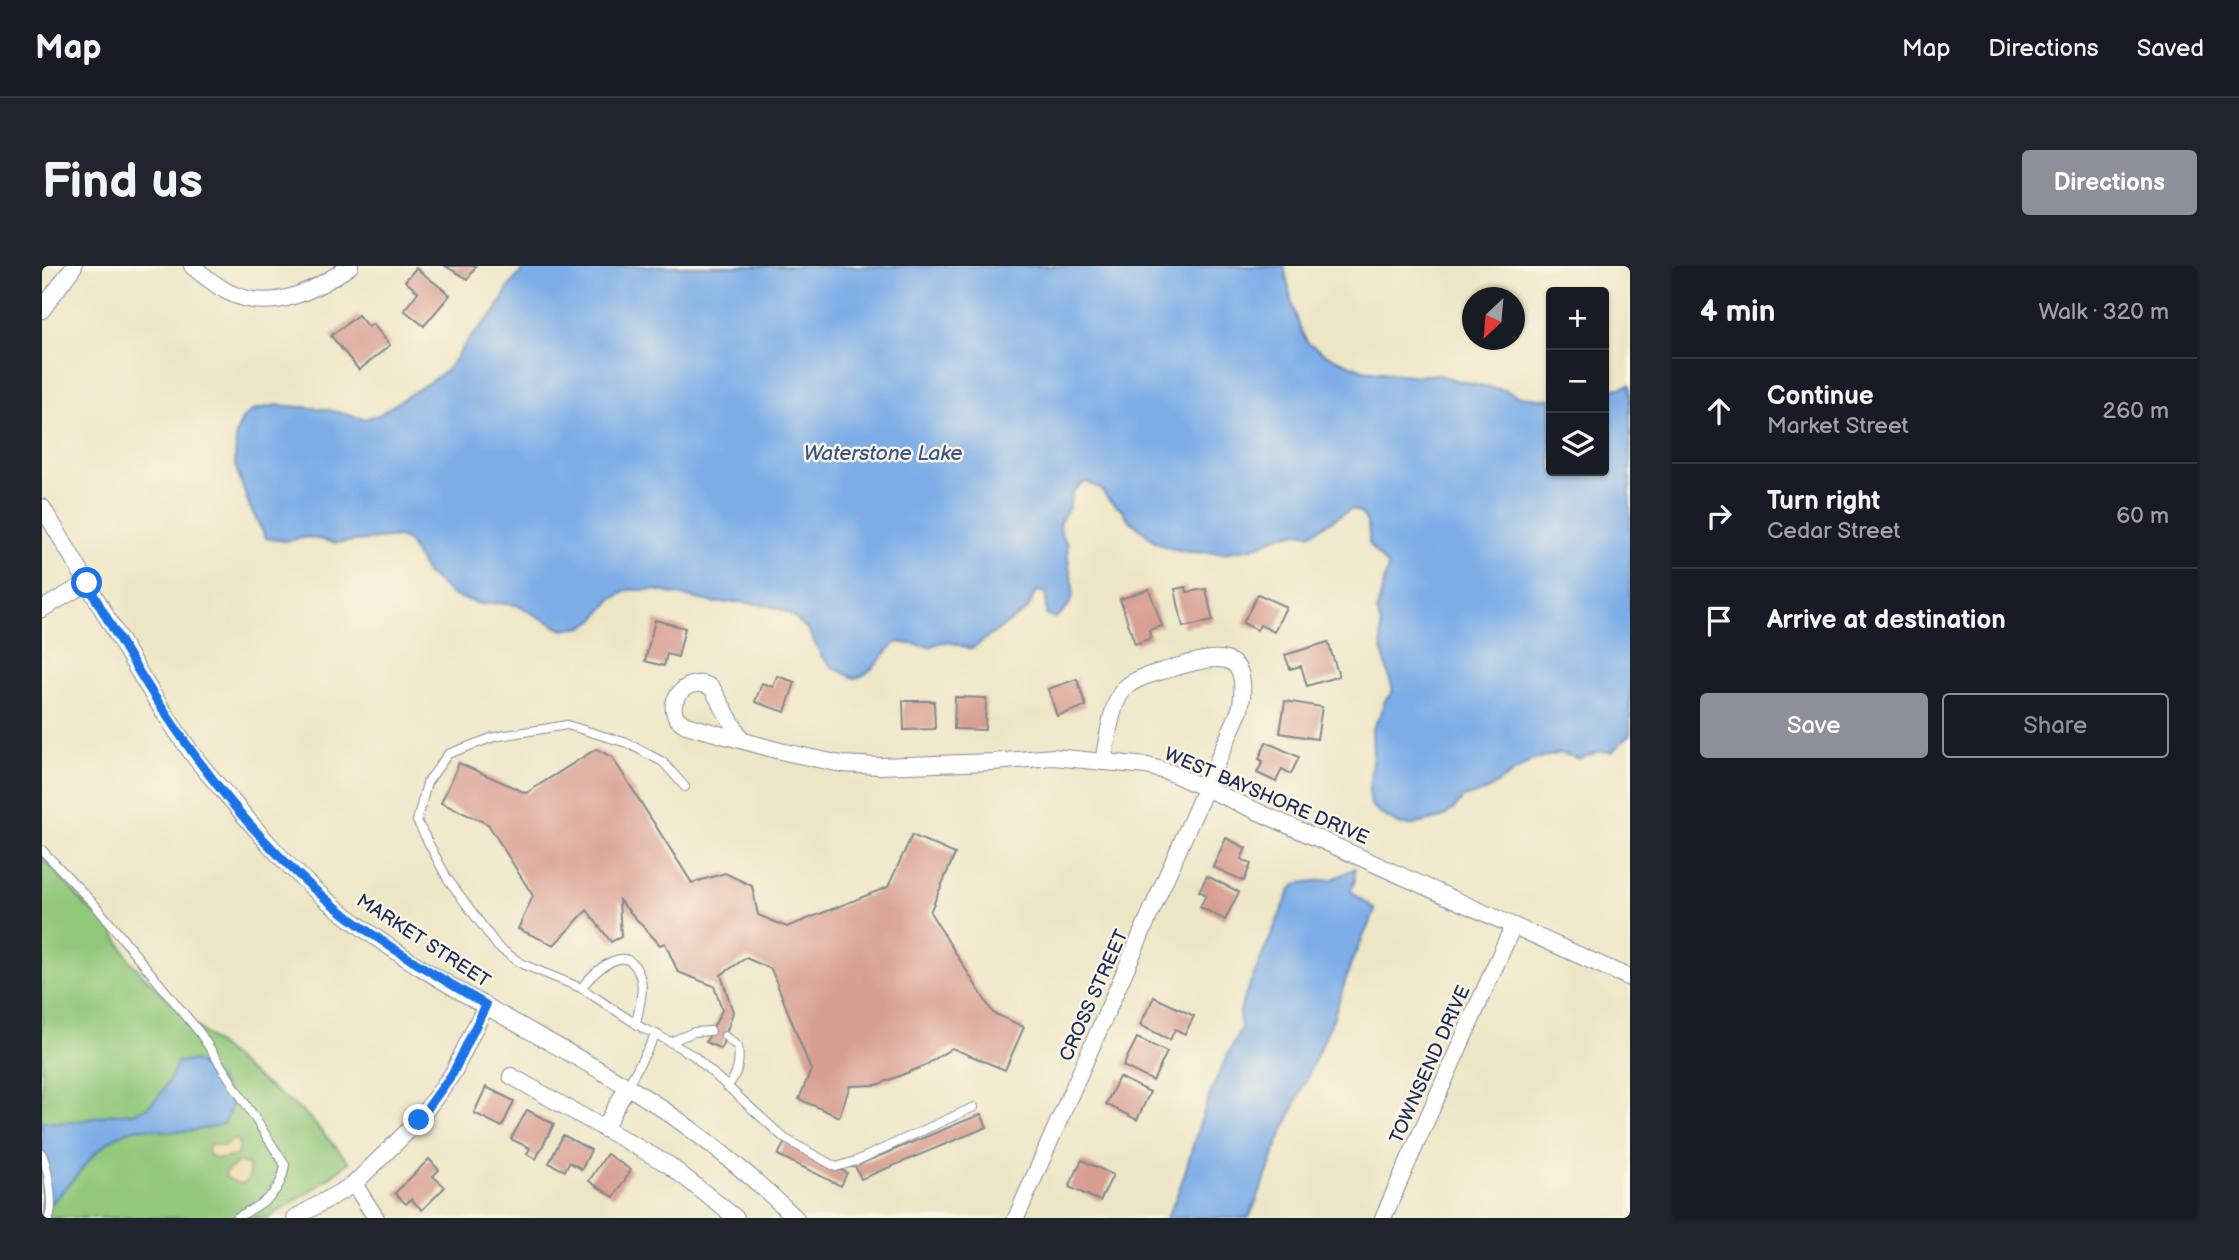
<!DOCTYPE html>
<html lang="en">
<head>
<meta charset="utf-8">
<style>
  :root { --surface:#171b24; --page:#20242c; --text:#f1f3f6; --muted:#9ea1a6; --line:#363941; --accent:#8c9099 }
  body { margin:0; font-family:"Balsamiq Sans",sans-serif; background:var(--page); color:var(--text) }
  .controls { position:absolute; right:21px; top:21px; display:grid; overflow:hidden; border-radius:7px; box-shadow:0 2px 5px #0004 }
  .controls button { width:63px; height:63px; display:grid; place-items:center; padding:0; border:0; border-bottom:2px solid var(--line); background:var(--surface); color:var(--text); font:35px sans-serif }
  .compass { position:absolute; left:1420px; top:21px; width:63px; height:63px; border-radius:50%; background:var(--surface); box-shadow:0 2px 5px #0004; rotate:206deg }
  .stop { position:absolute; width:21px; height:21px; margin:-16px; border:5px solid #1a73e8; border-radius:50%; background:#fff }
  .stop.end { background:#1a73e8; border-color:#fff; box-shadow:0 2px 7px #0008 }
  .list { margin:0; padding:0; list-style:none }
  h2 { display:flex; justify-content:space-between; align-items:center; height:91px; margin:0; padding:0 28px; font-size:30px }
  h2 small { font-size:23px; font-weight:400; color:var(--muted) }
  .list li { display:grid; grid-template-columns:46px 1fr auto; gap:21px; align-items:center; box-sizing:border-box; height:105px; padding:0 28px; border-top:2px solid var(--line) }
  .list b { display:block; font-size:26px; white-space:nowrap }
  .list p { margin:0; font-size:23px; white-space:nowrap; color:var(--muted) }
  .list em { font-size:23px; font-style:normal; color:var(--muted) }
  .actions { display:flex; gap:14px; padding:21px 28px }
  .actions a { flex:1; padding:16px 0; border:2px solid var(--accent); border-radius:7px; text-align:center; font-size:24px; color:var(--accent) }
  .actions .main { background:var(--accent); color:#fff }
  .icon { flex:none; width:38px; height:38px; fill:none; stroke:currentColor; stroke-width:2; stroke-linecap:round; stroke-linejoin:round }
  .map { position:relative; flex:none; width:1588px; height:952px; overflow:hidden; border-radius:7px }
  header { display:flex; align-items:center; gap:42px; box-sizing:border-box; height:98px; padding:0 35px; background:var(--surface); border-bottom:2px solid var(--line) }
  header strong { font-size:33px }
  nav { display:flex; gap:38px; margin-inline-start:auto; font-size:24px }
  .intro { display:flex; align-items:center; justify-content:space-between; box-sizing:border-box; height:168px; padding:0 42px }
  h1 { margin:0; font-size:49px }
  .button { padding:18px 32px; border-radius:7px; background:var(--accent); color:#fff; font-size:24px; font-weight:700 }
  main { display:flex; gap:42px; padding:0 42px }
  aside { flex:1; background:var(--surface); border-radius:7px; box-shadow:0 2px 5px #0004 }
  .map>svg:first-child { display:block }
</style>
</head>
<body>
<header>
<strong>Map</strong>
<nav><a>Map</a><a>Directions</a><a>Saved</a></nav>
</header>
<div class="intro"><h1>Find us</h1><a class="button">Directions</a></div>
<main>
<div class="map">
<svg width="1588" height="952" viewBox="0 0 1588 952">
  <rect width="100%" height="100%" fill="#fcf5e5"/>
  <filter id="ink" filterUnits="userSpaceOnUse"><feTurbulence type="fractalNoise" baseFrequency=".0143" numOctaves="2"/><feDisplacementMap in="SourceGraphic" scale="14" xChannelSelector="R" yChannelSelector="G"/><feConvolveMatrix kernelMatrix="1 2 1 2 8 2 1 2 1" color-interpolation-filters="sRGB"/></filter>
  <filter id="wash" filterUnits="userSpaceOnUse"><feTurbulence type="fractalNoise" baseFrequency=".00686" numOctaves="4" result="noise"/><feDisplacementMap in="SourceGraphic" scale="28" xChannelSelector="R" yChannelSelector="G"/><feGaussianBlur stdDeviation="1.57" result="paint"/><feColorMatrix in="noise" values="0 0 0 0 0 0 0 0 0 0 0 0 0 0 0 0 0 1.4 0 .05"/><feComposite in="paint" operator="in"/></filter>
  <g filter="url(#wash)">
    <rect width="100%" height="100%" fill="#ede6c6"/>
    <path fill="#92c87a" stroke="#567c6c" stroke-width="2" d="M0 590 44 640 68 660 89 696 104 712 153 759 205 804 266 850 307 896 275 921 226 952H0Z"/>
    <g fill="#eeda9e" stroke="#84847e" stroke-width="2">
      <path d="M193 873 198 880 194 890C181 892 174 897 165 886L168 878 181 880Z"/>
      <path d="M197 896 207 899V912L201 918 192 916 183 910V906Z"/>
    </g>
    <g fill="#7bade7" stroke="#4b6ea2" stroke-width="2">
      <path d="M484 0H1242L1251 41 1260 67 1266 77 1283 88 1321 104 1376 110 1394 108 1429 118 1463 124 1476 130 1509 133V205H1562V126L1588 119V468L1570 486 1557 485 1538 493 1518 487 1489 495 1444 525 1421 532 1414 541 1400 552 1371 559H1359L1340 549 1329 539 1327 524 1331 487 1330 462 1339 448 1342 436 1351 425 1340 384 1339 361 1335 344 1346 301 1327 278C1328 263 1326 246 1309 243L1268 268 1257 266 1237 270 1210 282 1180 287 1145 286 1124 281 1110 273 1086 253 1081 244 1067 234 1059 223 1045 216 1039 218 1030 227 1027 241 1018 256 1019 268 1026 279C1022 308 1047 330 1013 352L1004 349V327L997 325 993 327 986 343 929 383 908 376H900L887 381 856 376C840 386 831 410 812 412L791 402 780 391 766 364 753 352 743 345 725 339 698 336 673 337 613 324H587L570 333 554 352 541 361 521 364 475 339 456 337 438 338 412 330 384 307 367 277 357 271 293 277 267 271 242 275 224 272 207 239 193 199 194 168 200 153 211 144 235 139 283 143 322 153 336 149 404 105 427 73 454 45 466 22Z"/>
      <path d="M1313 602V614L1309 624C1315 635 1328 635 1333 645L1309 697 1291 753 1236 877 1221 919 1207 952H1124C1142 920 1148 885 1160 851 1170 820 1184 791 1199 762L1197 749 1201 734 1249 623 1257 617 1291 613Z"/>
      <path d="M152 795C171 807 184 818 190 840L182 857C163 865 144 866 124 865 113 864 101 860 92 863 50 875 33 921 0 945V855C22 859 39 855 61 850 71 847 83 849 94 846 115 841 128 814 135 796Z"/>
    </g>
    <g id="blocks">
      <g fill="#d79d90">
        <path d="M403 0H434L426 13Z"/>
        <path d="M374 2 408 29 382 60 362 44 376 26 363 15Z"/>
        <path d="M316 49 326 61 331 58 348 79 317 104 289 70Z"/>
        <path d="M1144 321 1145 326 1164 323 1171 355 1141 361 1133 323Z"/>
        <path d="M1107 323 1120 360 1107 364 1109 372 1093 378 1078 333Z"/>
        <path d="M1216 328 1244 341 1232 366 1218 359 1215 364 1201 357Z"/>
        <path d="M613 354 643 362 636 391 625 388 622 400 603 395Z"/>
        <path d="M1286 376 1297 410 1265 420 1259 400 1248 403 1243 389Z"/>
        <path d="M735 410 753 416 743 446 713 436 720 417 731 421Z"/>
        <path d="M1035 413 1044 440 1015 450 1006 423Z"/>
        <path d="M913 431 944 432 943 464 912 463Z"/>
        <path d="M861 435H892L893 463 862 464Z"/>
        <path d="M1243 435 1280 441 1275 473 1238 467Z"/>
        <path d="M1224 476 1257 491 1249 508 1240 503 1234 516 1215 507 1221 495 1217 493Z"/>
        <path d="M554 483 570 491 650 617 683 607 710 620 716 649 745 661 846 621 870 569 913 588 888 646 951 747 982 761 963 804 910 782 882 800 835 819 808 820 797 851 757 833 769 804 729 703 704 692 679 709 691 746 679 783 664 776 680 744 672 720 636 706 623 677 618 679 577 634 579 671 569 676 545 644 512 679 476 663 491 630 446 558 399 537 417 497 484 527Z"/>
        <path d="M1184 572 1204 582 1199 593 1209 598 1202 615 1171 601Z"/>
        <path d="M1165 610 1197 626 1183 654 1158 641 1164 629 1157 625Z"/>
        <path d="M1112 731 1152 750 1143 768 1133 763 1128 774 1098 759Z"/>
        <path d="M1095 772 1125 786 1111 815 1081 800Z"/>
        <path d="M1077 811 1108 826 1095 854 1064 838Z"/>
        <path d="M444 821 472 835 460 861 432 847Z"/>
        <path d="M485 844 512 858 494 893 485 888 488 882 469 873Z"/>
        <path d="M939 848 945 861 819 913 813 900Z"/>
        <path d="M521 869 549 884 540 903 527 896 523 905 507 897Z"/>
        <path d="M743 876 805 907 799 920 736 889Z"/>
        <path d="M565 888 589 904 572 931 547 915Z"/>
        <path d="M387 893 397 904 391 910 403 921 380 944 369 933 364 938 353 927Z"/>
        <path d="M1040 894 1071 909 1058 935 1027 921Z"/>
      </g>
    </g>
  </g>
  <g filter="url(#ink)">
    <use href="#blocks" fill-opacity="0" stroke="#848a92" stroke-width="2"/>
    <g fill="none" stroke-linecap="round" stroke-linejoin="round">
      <g stroke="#848a92" stroke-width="10">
        <g id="lane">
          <path d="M0 584 53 639 158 767 243 899C239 930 219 938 194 952"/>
          <path d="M539 722C554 704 588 671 599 714 602 727 596 745 594 758"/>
          <path d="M614 768 652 790 742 872 794 901 814 895 932 841"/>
          <path d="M683 770 696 781C698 797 696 808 685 821"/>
          <path d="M628 776 652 766 669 765"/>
          <path d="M585 821 614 768 602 763 539 722 480 698 456 681 405 612 375 555 385 517 406 488 452 471 525 459 585 477 621 496 643 521"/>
          <path d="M0 888C6 902 12 938 7 952"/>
        </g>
      </g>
      <g stroke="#848a92" stroke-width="18">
        <g id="street">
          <path d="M150 0C161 9 173 19 186 26 229 48 272 25 308 0"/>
          <path d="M0 44 32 0"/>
          <path d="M0 241C51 322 93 408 149 486 161 503 176 519 190 535 216 566 242 597 273 624 369 708 488 761 596 827 652 862 705 906 754 952"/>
          <path d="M0 343 45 317"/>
          <path d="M699 473 670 422C645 405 614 444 644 459L738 485 799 498 837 500 950 496 1011 491 1105 500 1127 506 1588 712"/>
          <path d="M469 810 627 899 694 952"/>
          <path d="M562 863 585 821"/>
          <path d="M312 918 334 952"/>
          <path d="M253 952 312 918 377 854 411 807 444 739"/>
          <path d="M974 952 1198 444C1210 382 1176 388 1131 402 1115 407 1093 411 1082 423 1069 437 1065 477 1061 496"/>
          <path d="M1341 952 1471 660"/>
        </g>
      </g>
      <use href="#lane" stroke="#fff" stroke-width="8"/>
      <use href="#street" stroke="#fff" stroke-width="16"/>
    </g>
  </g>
  <g fill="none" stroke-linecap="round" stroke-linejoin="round" filter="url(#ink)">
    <path stroke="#1a73e8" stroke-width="9" d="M45 317C106 427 177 539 272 623 324 669 385 704 444 739L411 807 377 854"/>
  </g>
  <g text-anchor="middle" stroke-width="5" stroke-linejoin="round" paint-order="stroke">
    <g font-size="19" fill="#1b2f5e" stroke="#fcf5e5">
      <text transform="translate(1225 529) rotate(23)" y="7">WEST BAYSHORE DRIVE</text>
      <text transform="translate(382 674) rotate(33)" y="7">MARKET STREET</text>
      <text transform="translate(1051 729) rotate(-66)" y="7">CROSS STREET</text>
      <text transform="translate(1387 798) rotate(-66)" y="7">TOWNSEND DRIVE</text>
    </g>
    <g font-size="21" font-style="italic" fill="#385587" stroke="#fcf5e5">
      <text x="841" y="194">Waterstone Lake</text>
    </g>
  </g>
</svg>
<div class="controls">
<button>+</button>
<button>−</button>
<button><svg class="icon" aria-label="layers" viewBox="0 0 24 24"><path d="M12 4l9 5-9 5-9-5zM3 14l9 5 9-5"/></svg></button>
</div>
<svg class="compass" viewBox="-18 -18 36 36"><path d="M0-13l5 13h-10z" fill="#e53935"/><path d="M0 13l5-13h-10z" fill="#9ea1a6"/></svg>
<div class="stop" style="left:45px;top:317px"></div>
<div class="stop end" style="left:377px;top:854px"></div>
</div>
<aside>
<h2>4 min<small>Walk · 320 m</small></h2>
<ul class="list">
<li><svg class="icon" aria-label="ahead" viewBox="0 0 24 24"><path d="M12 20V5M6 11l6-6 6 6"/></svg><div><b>Continue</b><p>Market Street</p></div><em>260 m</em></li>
<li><svg class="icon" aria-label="right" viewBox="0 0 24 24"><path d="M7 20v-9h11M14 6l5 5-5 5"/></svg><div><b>Turn right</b><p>Cedar Street</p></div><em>60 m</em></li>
<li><svg class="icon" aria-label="arrive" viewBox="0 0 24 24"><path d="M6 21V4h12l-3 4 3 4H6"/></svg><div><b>Arrive at destination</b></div></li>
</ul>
<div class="actions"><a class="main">Save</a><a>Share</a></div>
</aside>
</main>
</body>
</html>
